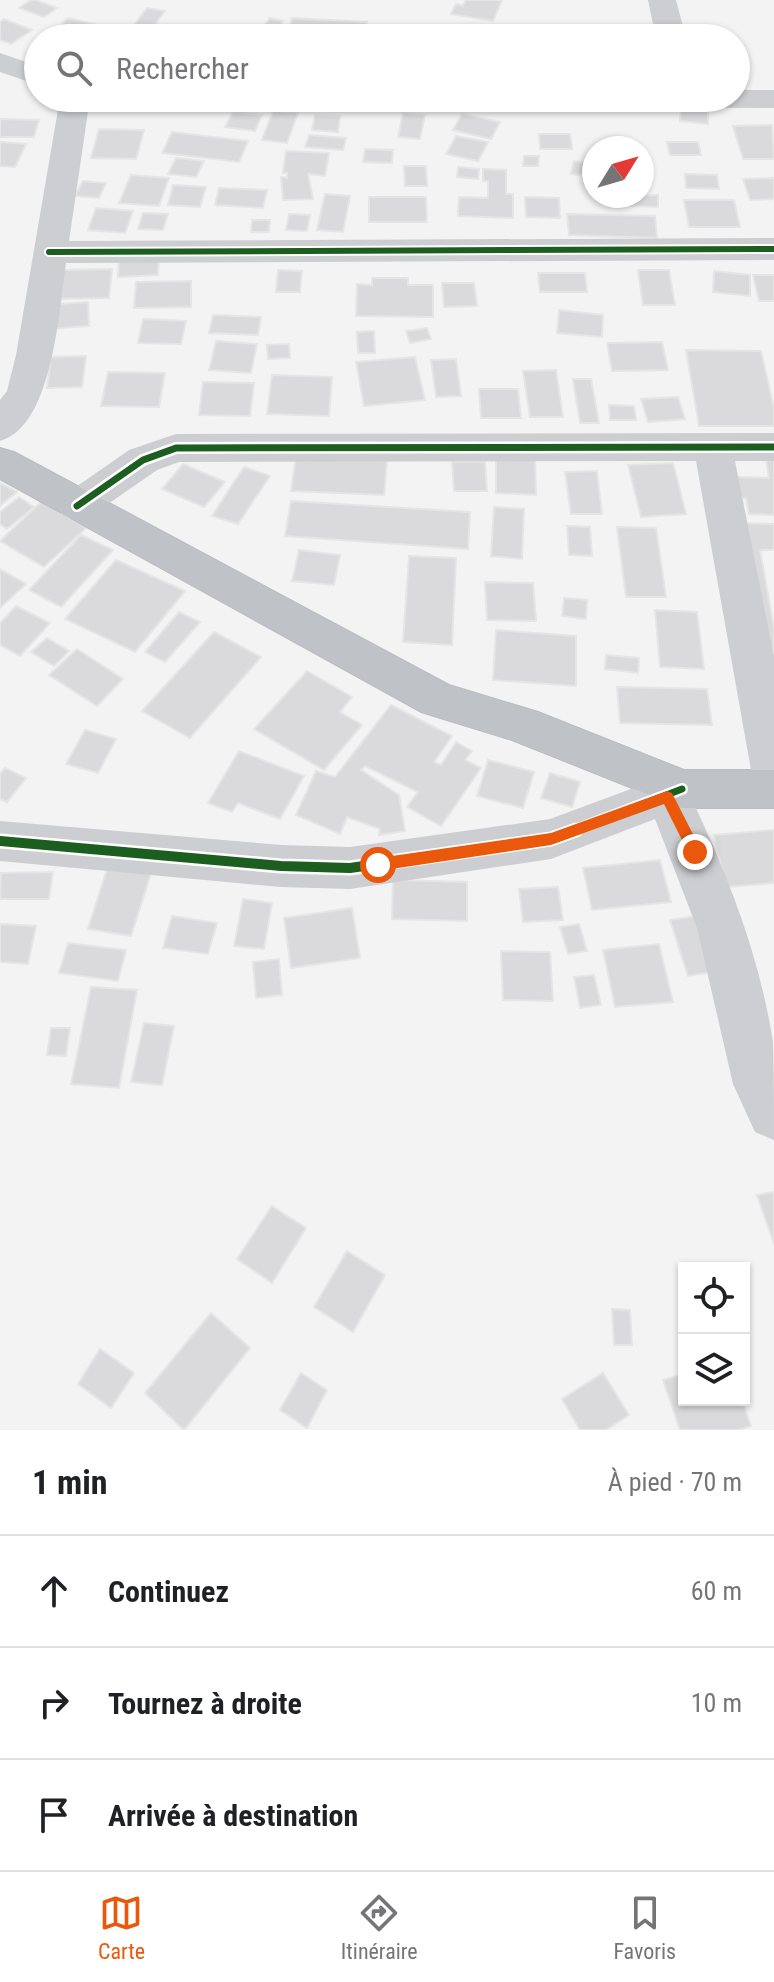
<!DOCTYPE html>
<html lang="fr">
<head>
<meta charset="utf-8">
<style>
  :root { --surface:#fff; --page:#f2f2f2; --text:#202124; --muted:#757577; --line:#e0e0e0; --accent:#ea580c }
  body { margin:0; font-family:"Roboto Condensed",sans-serif; background:var(--page); color:var(--text) }
  .controls { position:absolute; right:24px; bottom:24px; display:grid; overflow:hidden; border-radius:0px; box-shadow:0 2px 6px #0004 }
  .controls button { width:72px; height:72px; display:grid; place-items:center; padding:0; border:0; border-bottom:2px solid var(--line); background:var(--surface); color:var(--text); font:40px sans-serif }
  .compass { position:absolute; left:582px; top:136px; width:72px; height:72px; border-radius:50%; background:var(--surface); box-shadow:0 2px 6px #0004; rotate:53deg }
  .stop { position:absolute; width:24px; height:24px; margin:-18px; border:6px solid #ea580c; border-radius:50%; background:#fff }
  .stop.end { background:#ea580c; border-color:#fff; box-shadow:0 2px 8px #0008 }
  .list { margin:0; padding:0; list-style:none }
  h2 { display:flex; justify-content:space-between; align-items:center; height:104px; margin:0; padding:0 32px; font-size:34px }
  h2 small { font-size:26px; font-weight:400; color:var(--muted) }
  .list li { display:grid; grid-template-columns:52px 1fr auto; gap:24px; align-items:center; box-sizing:border-box; height:112px; padding:0 32px; border-top:2px solid var(--line) }
  .list b { display:block; font-size:30px; white-space:nowrap }
  .list em { font-size:26px; font-style:normal; color:var(--muted) }
  .icon { flex:none; width:44px; height:44px; fill:none; stroke:currentColor; stroke-width:2; stroke-linecap:round; stroke-linejoin:round }
  .map { position:relative; flex:none; width:774px; height:1430px; overflow:hidden }
  .search { position:absolute; background:var(--surface); box-shadow:0 2px 6px #0004; left:24px; right:24px; top:24px; height:88px; display:flex; align-items:center; gap:20px; box-sizing:border-box; padding:0 28px; border-radius:44px; color:var(--muted); font-size:30px }
  .sheet { height:440px; background:var(--surface) }
  nav { display:flex; justify-content:space-around; align-items:center; box-sizing:border-box; height:112px; border-top:2px solid var(--line); background:var(--surface); font-size:22px; color:var(--muted) }
  nav a { display:grid; justify-items:center; gap:4px }
  nav .on { color:var(--accent) }
  .map>svg:first-child { display:block }
</style>
</head>
<body>
<div class="map">
<svg width="774" height="1430" viewBox="0 0 774 1430">
  <rect width="100%" height="100%" fill="#f4f3f3"/>
  <g fill="#dadadc" stroke="#e5e5e6" stroke-width="2">
    <path d="M31 0H35L57 8 44 17 19 8Z"/>
    <path d="M466 0H502L493 21 451 14 456 4 463 6Z"/>
    <path d="M147 8 165 11 146 36 128 33Z"/>
    <path d="M68 18 109 28 99 38 50 35Z"/>
    <path d="M270 18 283 21 270 38 257 35Z"/>
    <path d="M292 18 367 22 364 38H287Z"/>
    <path d="M4 19 32 30 11 44 0 40V22Z"/>
    <path d="M455 26 503 33 501 38H449Z"/>
    <path d="M587 33H630L631 38H588Z"/>
    <path d="M681 106 708 109V124L680 121Z"/>
    <path d="M273 111 298 113 287 143 262 140Z"/>
    <path d="M233 112 262 115 255 131 225 127Z"/>
    <path d="M403 113 425 115 420 139 398 137Z"/>
    <path d="M462 114 500 122 491 139 453 130Z"/>
    <path d="M315 115 340 116 338 132 312 130Z"/>
    <path d="M0 119 39 120 34 137H0Z"/>
    <path d="M772 125 774 159H743L733 126Z"/>
    <path d="M99 129 144 130 136 159 91 158Z"/>
    <path d="M172 132 248 141 239 162 162 153Z"/>
    <path d="M539 134H570L572 149H540Z"/>
    <path d="M309 135 346 138 343 150 305 147Z"/>
    <path d="M456 136 488 142 478 161 446 154Z"/>
    <path d="M0 142 26 144 15 167 0 166Z"/>
    <path d="M667 142H698L701 155H670Z"/>
    <path d="M365 149 393 150 392 163 363 162Z"/>
    <path d="M286 151 329 153 325 176 308 174 313 199 283 200 281 177 287 178V173H283Z"/>
    <path d="M524 156H539L538 166H523Z"/>
    <path d="M176 158 204 161 196 177 168 174Z"/>
    <path d="M574 161 594 164V176L571 174Z"/>
    <path d="M404 166H426L427 186H405Z"/>
    <path d="M458 167 479 169 478 179 457 177Z"/>
    <path d="M483 169 506 170V194H513V218L458 216 459 197 488 198V181H483Z"/>
    <path d="M685 174 717 175 719 189 686 188Z"/>
    <path d="M131 175 169 178 159 206 119 203Z"/>
    <path d="M774 178V199L750 200 743 179Z"/>
    <path d="M83 181 106 183 99 198 75 196Z"/>
    <path d="M173 185 206 187 200 207 168 205Z"/>
    <path d="M219 188 267 190 263 208 215 205Z"/>
    <path d="M325 194 350 196 343 232 317 230Z"/>
    <path d="M658 195V207L611 205V196Z"/>
    <path d="M369 197H426L427 222H369Z"/>
    <path d="M525 197 559 198 560 218 526 217Z"/>
    <path d="M684 200H734L740 227H689Z"/>
    <path d="M96 208 133 211 125 233 88 230Z"/>
    <path d="M143 213 168 214 163 230 138 229Z"/>
    <path d="M289 214 310 215 307 231 286 230Z"/>
    <path d="M567 214 655 216 657 238 569 235Z"/>
    <path d="M252 220H270L269 232H251Z"/>
    <path d="M159 255 158 275 118 277 119 257Z"/>
    <path d="M112 269 109 298 57 299 61 270Z"/>
    <path d="M278 270 302 271 300 292H276Z"/>
    <path d="M638 270H669L675 305H643Z"/>
    <path d="M714 271 750 275V296L713 292Z"/>
    <path d="M538 273H585L587 292H540Z"/>
    <path d="M753 275H774V301H759Z"/>
    <path d="M372 278H408V285H433V317L356 316 357 284 372 285Z"/>
    <path d="M191 281V307L134 308 136 282Z"/>
    <path d="M442 283H474L477 306 444 307Z"/>
    <path d="M88 302 89 326 46 329V305Z"/>
    <path d="M559 310 603 315 602 337 557 333Z"/>
    <path d="M213 315 261 317 258 335 209 333Z"/>
    <path d="M143 319 186 321 181 344 138 343Z"/>
    <path d="M427 328 431 339 410 343 406 331Z"/>
    <path d="M374 331 375 353H358L357 332Z"/>
    <path d="M216 341 257 344 251 373 209 370Z"/>
    <path d="M662 342 668 370 612 371 607 343Z"/>
    <path d="M289 344 290 358 268 359 267 345Z"/>
    <path d="M686 350 761 351 774 408V426H699Z"/>
    <path d="M86 356 82 387 47 388 51 357Z"/>
    <path d="M415 357 425 400 364 406 356 362Z"/>
    <path d="M456 359 461 396 436 397 431 360Z"/>
    <path d="M556 370 563 417H530L523 371Z"/>
    <path d="M108 372 165 373 159 407 101 406Z"/>
    <path d="M272 375 332 377 329 416 267 414Z"/>
    <path d="M573 379H591L599 423H580Z"/>
    <path d="M203 382 254 383 250 416 199 415Z"/>
    <path d="M479 389H518L521 418H481Z"/>
    <path d="M678 397 685 419 648 422 641 399Z"/>
    <path d="M609 405 634 406 636 420H610Z"/>
    <path d="M496 456 535 457 536 495 496 493Z"/>
    <path d="M296 457 387 461 384 495 291 491Z"/>
    <path d="M766 458 774 459V515L749 514 746 498H734L731 477 769 478Z"/>
    <path d="M452 462H485L487 491H454Z"/>
    <path d="M673 463 686 514 641 517 628 465Z"/>
    <path d="M183 464 225 482 204 507 162 489Z"/>
    <path d="M244 467 270 476 238 524 212 516Z"/>
    <path d="M597 471 602 514H571L565 472Z"/>
    <path d="M0 483 17 492 0 506Z"/>
    <path d="M19 497 34 507 7 529 0 524V512Z"/>
    <path d="M291 501 470 512 468 549 285 536Z"/>
    <path d="M41 502 86 528 44 567 0 541Z"/>
    <path d="M494 507 524 509 522 559 491 556Z"/>
    <path d="M736 523 774 524V550H760L774 628V681Z"/>
    <path d="M567 526 590 527 592 556 569 555Z"/>
    <path d="M617 527 656 528 666 597H626Z"/>
    <path d="M81 535 113 550 61 607 29 590Z"/>
    <path d="M299 550 340 555 334 585 292 581Z"/>
    <path d="M409 556 456 558 452 645 403 642Z"/>
    <path d="M116 560 185 591 135 652 65 619Z"/>
    <path d="M0 569 26 584 0 608Z"/>
    <path d="M485 582 533 583 536 621 487 620Z"/>
    <path d="M564 598 587 600 586 619 562 616Z"/>
    <path d="M16 606 50 623 20 656 0 645V623Z"/>
    <path d="M655 610 697 612 704 669 660 667Z"/>
    <path d="M179 612 200 622 165 662 145 652Z"/>
    <path d="M496 630 576 636V686L493 680Z"/>
    <path d="M214 632 261 657 190 738 142 711Z"/>
    <path d="M47 638 69 651 54 666 31 652Z"/>
    <path d="M77 649 123 679 97 706 49 675Z"/>
    <path d="M606 655 639 658 638 673 605 669Z"/>
    <path d="M307 671 352 697 340 712 362 725 324 770 254 729Z"/>
    <path d="M617 687 707 689 712 725 620 723Z"/>
    <path d="M391 705 452 736 434 762 441 765 456 742 472 751 465 760 481 768 441 826 407 807 418 792 365 766 361 770 399 795 405 831 379 835 380 829 347 817 340 834 296 815 316 771 335 777Z"/>
    <path d="M85 730 116 739 98 773 66 764Z"/>
    <path d="M239 751 304 776 280 819 238 803 232 812 208 803Z"/>
    <path d="M488 760 534 772 523 808 477 796Z"/>
    <path d="M5 768 26 778 7 802 0 799V774Z"/>
    <path d="M550 773 580 782 572 807 541 798Z"/>
    <path d="M774 830V883L726 887 714 835Z"/>
    <path d="M660 860 671 902 592 910 583 868Z"/>
    <path d="M109 863 152 870 131 936 88 929Z"/>
    <path d="M53 872 49 899H0L1 873Z"/>
    <path d="M393 880 467 882V921L392 919Z"/>
    <path d="M558 887 563 920 523 922 519 889Z"/>
    <path d="M243 899 272 903 264 949 234 946Z"/>
    <path d="M352 908 360 958 291 968 284 918Z"/>
    <path d="M172 916 217 923 208 954 163 948Z"/>
    <path d="M695 916 713 972 688 976 670 920Z"/>
    <path d="M0 924 36 926 28 964 0 962Z"/>
    <path d="M579 924 587 951 568 954 560 927Z"/>
    <path d="M68 943 126 950 118 981 59 973Z"/>
    <path d="M659 944 673 1002 615 1007 603 950Z"/>
    <path d="M501 951 550 952 553 1001 503 1000Z"/>
    <path d="M279 959 282 995 256 998 253 962Z"/>
    <path d="M594 975 601 1005 580 1008 574 977Z"/>
    <path d="M91 987 137 990 119 1088 71 1084Z"/>
    <path d="M144 1023 174 1026 162 1085 131 1082Z"/>
    <path d="M51 1028H70L66 1056 47 1055Z"/>
    <path d="M774 1192V1244L757 1195Z"/>
    <path d="M272 1206 306 1228 272 1283 237 1259Z"/>
    <path d="M347 1251 385 1275 353 1332 314 1307Z"/>
    <path d="M612 1309 630 1310 632 1345H614Z"/>
    <path d="M211 1313 250 1348 184 1430 145 1393Z"/>
    <path d="M100 1349 134 1373 111 1408 78 1384Z"/>
    <path d="M301 1373 327 1390 307 1428 280 1410Z"/>
    <path d="M603 1373 629 1415 606 1430H580L562 1399Z"/>
    <path d="M684 1374V1400H742L751 1426 738 1430H680L663 1380Z"/>
  </g>
  <g fill="none" stroke-linecap="round" stroke-linejoin="round">
    <g stroke="#babcc1" stroke-width="2">
      <path id="highway" d="M0 448 14 452 449 685 538 712 684 770H774V808H682L512 740 421 712 0 479Z"/>
    </g>
    <g fill="#cdced1" fill-rule="evenodd">
      <path d="M648 0H676L686 38H656Z"/>
      <path d="M0 53 38 66V85L0 72Z"/>
      <path d="M736 90H774V108L547 107 536 104 532 98H736Z"/>
      <path d="M60 98H90L69 241 774 238V260L66 263C59 310 53 426 0 441V400L7 391 16 355Z"/>
      <path d="M774 433V461H735L774 657V789L758 783 751 770 696 461 179 462 157 470 91 516 77 520 63 516 57 506 63 496 129 450 176 434Z"/>
      <path d="M682 770 698 775 705 789 698 803 694 804C730 880 760 959 773 1042 774 1073 774 1108 774 1140L755 1132 733 1084 697 928 655 819 551 859 350 889 281 887 0 861V821L281 845 350 847 550 819Z"/>
    </g>
    <use href="#highway" fill="#bfc3c7" fill-rule="evenodd"/>
    <g stroke="#fff" stroke-width="10">
      <path id="cycleway-far2" d="M49 252 774 249"/>
    </g>
    <g stroke="#fff" stroke-width="12">
      <g id="cycleway-far1">
        <path d="M77 506 143 460 176 448 774 447"/>
        <path d="M570 832 682 789"/>
      </g>
    </g>
    <g stroke="#fff" stroke-width="15">
      <path id="cycleway" d="M0 841 281 866 350 868 551 839 576 830"/>
    </g>
    <use href="#cycleway-far2" stroke="#1b5e20" stroke-width="6"/>
    <use href="#cycleway-far1" stroke="#1b5e20" stroke-width="7"/>
    <use href="#cycleway" stroke="#1b5e20" stroke-width="10"/>
  </g>
  <path fill="#ea580c" d="M667 791 672 793 700 848V856H690L664 804 551 845 378 871 371 865 378 858 551 833Z"/>
</svg>
<div class="controls">
<button><svg class="icon" aria-label="locate" viewBox="0 0 24 24"><circle cx="12" cy="12" r="6"/><path d="M12 2v4M12 18v4M2 12h4M18 12h4"/></svg></button>
<button><svg class="icon" aria-label="layers" viewBox="0 0 24 24"><path d="M12 4l9 5-9 5-9-5zM3 14l9 5 9-5"/></svg></button>
</div>
<svg class="compass" viewBox="-18 -18 36 36"><path d="M0-13l5 13h-10z" fill="#e53935"/><path d="M0 13l5-13h-10z" fill="#757577"/></svg>
<div class="stop" style="left:378px;top:865px"></div>
<div class="stop end" style="left:695px;top:852px"></div>
<div class="search"><svg class="icon" aria-label="search" viewBox="0 0 24 24"><circle cx="10" cy="10" r="6"/><path d="M15 15l6 6"/></svg>Rechercher</div>
</div>
<section class="sheet">
<h2>1 min<small>À pied · 70 m</small></h2>
<ul class="list">
<li><svg class="icon" aria-label="ahead" viewBox="0 0 24 24"><path d="M12 20V5M6 11l6-6 6 6"/></svg><div><b>Continuez</b></div><em>60 m</em></li>
<li><svg class="icon" aria-label="right" viewBox="0 0 24 24"><path d="M7 20v-9h11M14 6l5 5-5 5"/></svg><div><b>Tournez à droite</b></div><em>10 m</em></li>
<li><svg class="icon" aria-label="arrive" viewBox="0 0 24 24"><path d="M6 21V4h12l-3 4 3 4H6"/></svg><div><b>Arrivée à destination</b></div></li>
</ul>
</section>
<nav>
<a class="on"><svg class="icon" aria-label="map" viewBox="0 0 24 24"><path d="M3 6l6-2 6 2 6-2v14l-6 2-6-2-6 2zM9 4v14M15 6v14"/></svg>Carte</a>
<a><svg class="icon" aria-label="directions" viewBox="0 0 24 24"><path d="M12 3l9 9-9 9-9-9zM9 14v-3h6M13 9l2 2-2 2"/></svg>Itinéraire</a>
<a><svg class="icon" aria-label="saved" viewBox="0 0 24 24"><path d="M7 4h10v16l-5-4-5 4z"/></svg>Favoris</a>
</nav>
</body>
</html>
